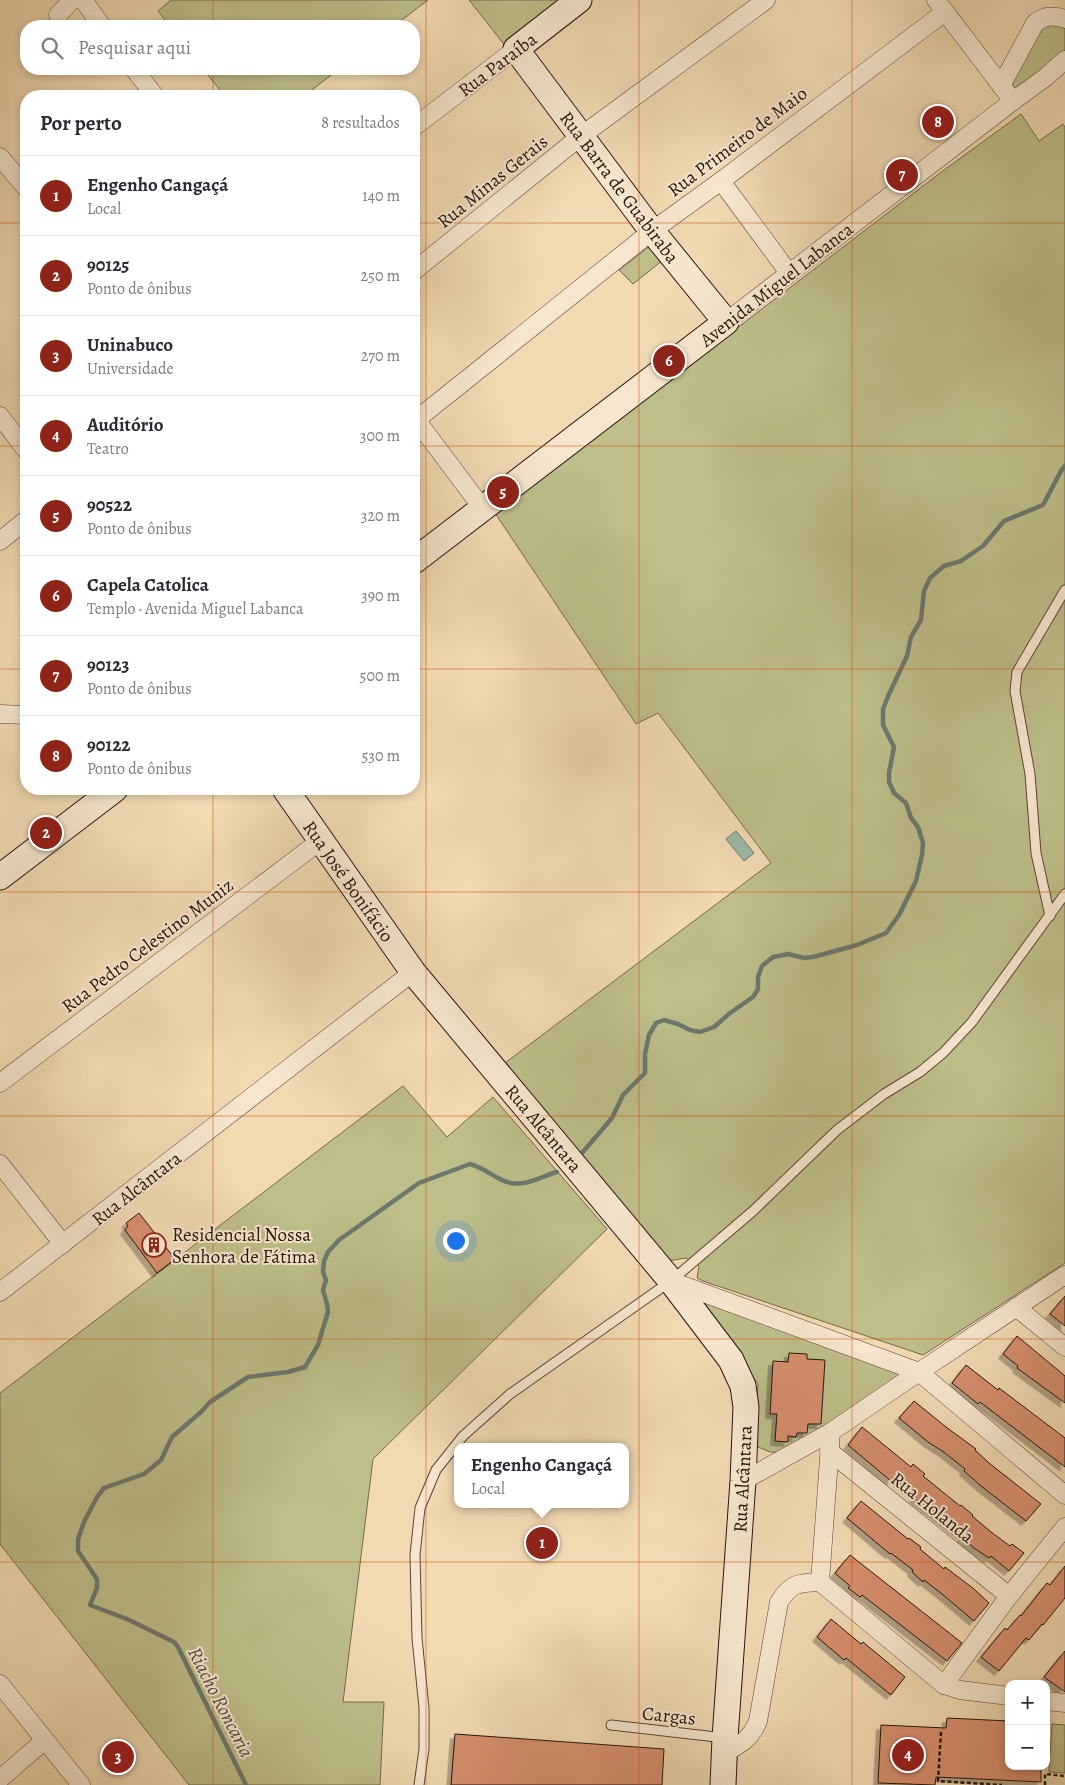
<!DOCTYPE html>
<html lang="pt">
<head>
<meta charset="utf-8">
<style>
  :root { --surface:#fff; --page:#f7f7f7; --text:#2b2b33; --muted:#7c7c81; --line:#e1e1e2; --accent:#8f2418 }
  body { margin:0; font-family:Alegreya,serif; background:var(--page); color:var(--text) }
  .controls { position:absolute; right:15px; bottom:15px; display:grid; overflow:hidden; border-radius:10px; box-shadow:0 2px 8px #0003 }
  .controls button { width:45px; height:45px; display:grid; place-items:center; padding:0; border:0; border-bottom:1px solid var(--line); background:var(--surface); color:var(--text); font:25px sans-serif }
  .you { position:absolute; left:455px; top:1240px; width:18px; height:18px; margin:-12px; border:4px solid #fff; border-radius:50%; background:#1a73e8; box-shadow:0 0 0 8px #1a73e833 }
  .badge { display:grid; place-items:center; width:32px; height:32px; border-radius:50%; background:var(--accent); color:#fff; font-size:16px; font-weight:700 }
  .pin { position:absolute; translate:-50% -50%; border:2px solid #fff; box-shadow:0 1px 5px #0006 }
  .popup { position:absolute; left:454px; top:1443px; width:175px; height:65px; box-sizing:border-box; display:grid; place-content:center; border-radius:10px; background:var(--surface); filter:drop-shadow(0 1px 4px #0005); font-size:16px; white-space:nowrap; color:var(--muted) }
  .popup b { font-size:19px; color:var(--text) }
  .popup::after { content:''; position:absolute; left:50%; top:100%; margin-left:-10px; border:10px solid transparent; border-top-color:var(--surface) }
  .list { margin:0; padding:0; list-style:none }
  h2 { display:flex; justify-content:space-between; align-items:center; height:65px; margin:0; padding:0 20px; font-size:21px }
  h2 small { font-size:16px; font-weight:400; color:var(--muted) }
  .list li { display:grid; grid-template-columns:32px 1fr auto; gap:15px; align-items:center; box-sizing:border-box; height:80px; padding:0 20px; border-top:1px solid var(--line) }
  .list b { display:block; font-size:19px; white-space:nowrap }
  .list p { margin:0; font-size:16px; white-space:nowrap; color:var(--muted) }
  .list em { font-size:16px; font-style:normal; color:var(--muted) }
  .icon { flex:none; width:28px; height:28px; fill:none; stroke:currentColor; stroke-width:2; stroke-linecap:round; stroke-linejoin:round }
  .map { position:relative; flex:none; width:1065px; height:1785px; overflow:hidden }
  .search { position:absolute; background:var(--surface); box-shadow:0 2px 8px #0003; left:20px; top:20px; width:400px; height:55px; display:flex; align-items:center; gap:12px; box-sizing:border-box; padding:0 18px; border-radius:20px; color:var(--muted); font-size:19px }
  .panel { position:absolute; background:var(--surface); box-shadow:0 2px 8px #0003; left:20px; top:90px; width:400px; height:705px; border-radius:20px }
  .map>svg:first-child { display:block }
</style>
</head>
<body>
<div class="map">
<svg width="1065" height="1785" viewBox="0 0 1065 1785">
  <defs>
    <filter id="shadow"><feDropShadow dx="-4.5" dy="4.5" stdDeviation="0" flood-color="#0004"/></filter>
  </defs>
  <rect width="100%" height="100%" fill="#f1d9b2"/>
  <filter id="stains"><feTurbulence type="fractalNoise" baseFrequency=".004" numOctaves="4"/><feColorMatrix values="0 0 0 0 .2 0 0 0 0 .09 0 0 0 0 .02 0 0 0 .5 -.17"/></filter>
  <radialGradient id="worn" r=".72"><stop offset=".6" stop-color="#630" stop-opacity="0"/><stop offset="1" stop-color="#630" stop-opacity=".3"/></radialGradient>
  <g fill="#bdbe8a" stroke="#726a4c">
    <path d="M171 0H428L394 26H170L158 11Z"/>
    <path d="M469 0H568L507 48Z"/>
    <path d="M1065 19V60L1013 101 1012 64 1030 32Z"/>
    <path d="M203 69H339L304 96H225Z"/>
    <path d="M1021 114 1039 141 1063 124 1065 127V1263L923 1355 703 1281 697 1278 699 1266 686 1258 668 1261 505 1063 771 863 658 713 636 724 495 513 940 173Z"/>
    <path d="M651 245 663 260 633 284 619 270Z"/>
    <path d="M403 1086 447 1137 493 1097 607 1229 373 1459 343 1702H384L380 1785H189L0 1544V1393Z"/>
    <path d="M705 1303 905 1371 826 1426 778 1452H770L756 1446 754 1441 758 1384 706 1308Z"/>
    <path d="M1052 1724 1065 1725V1773L1049 1772Z"/>
  </g>
  <path fill="#9bbaaa" stroke="#6c786c" d="M736 831 754 853 744 861 726 839Z"/>
  <g fill="none" stroke-linecap="round" stroke-linejoin="round">
    <g stroke="#6c786c" stroke-width="4.5">
      <path d="M582 1153 612 1118 623 1095 645 1073V1054L649 1035 656 1023 664 1020 678 1024 690 1030 700 1032 714 1027 730 1013 753 997 758 989V977L762 966 773 957 788 954 804 958 813 957 857 945 886 933 899 915 916 881 922 855 923 843 918 827 911 818 906 803 894 793 889 782V773L894 747 883 725V709L889 694 907 656 911 637 921 620 924 591 930 578 944 566 961 561 983 546 1004 521 1043 505 1061 471 1065 466"/>
      <path d="M246 1785 178 1647 174 1642 127 1619 90 1605 97 1588V1579L78 1551V1539L84 1522 97 1497 104 1488 144 1474 161 1460 172 1437 201 1412 210 1402 248 1377 288 1372 305 1367 318 1345 328 1312 327 1304 323 1290 326 1280 323 1272 324 1261 328 1252 339 1240 419 1183 470 1164C481 1167 489 1173 498 1178 520 1191 536 1178 557 1172"/>
    </g>
  </g>
  <g fill="#d68e6e" stroke="#26150e" filter="url(#shadow)">
    <path d="M139 1213 175 1259 157 1273 125 1230 128 1226 126 1223Z"/>
    <path d="M1065 1296V1326L1050 1314Z"/>
    <path d="M1017 1336 1065 1376V1403L1017 1368 1018 1366 1003 1354Z"/>
    <path d="M789 1353 807 1354V1359L825 1360 821 1424H808L807 1433H797L796 1437 788 1436V1442L775 1441 777 1414H770L773 1361 788 1362Z"/>
    <path d="M966 1365 998 1390 999 1388 1065 1438V1467L980 1402 978 1404 952 1383Z"/>
    <path d="M914 1401 946 1427 976 1449 975 1450 989 1463 1041 1504 1026 1521 981 1486 964 1471 965 1469 945 1453 928 1442 899 1418Z"/>
    <path d="M862 1427 911 1467 913 1464 925 1474 923 1476 960 1506 961 1505 973 1515 972 1516 991 1532 1010 1546 1012 1544 1024 1553 1009 1571 991 1556 989 1558 974 1548 962 1538 963 1536 914 1498 916 1496 893 1478 891 1481 848 1445Z"/>
    <path d="M861 1501 908 1539 909 1538 921 1547 920 1549 944 1569 945 1567 974 1589 989 1603 974 1621 942 1594 924 1580 923 1582 912 1572 913 1570 891 1553 890 1554 847 1518Z"/>
    <path d="M850 1555 962 1643 947 1661 862 1595 860 1597 848 1588 850 1586 835 1573Z"/>
    <path d="M1065 1566V1598L1043 1625 1042 1624 1029 1640 1026 1638 999 1671 981 1657 1005 1628 1007 1630 1020 1615 1021 1616 1047 1583 1050 1585Z"/>
    <path d="M831 1619 861 1644 863 1642 905 1677 891 1695 846 1658 844 1660 817 1637Z"/>
    <path d="M1065 1651V1692L1044 1677Z"/>
    <path d="M947 1718 1009 1721V1766H1041V1782L936 1777 935 1785 878 1783 881 1725 946 1728Z"/>
    <path d="M455 1734 664 1749 662 1785H451Z"/>
  </g>
  <g fill="none" stroke-linecap="round" stroke-linejoin="round">
    <g stroke="#594637" stroke-width="11">
      <g id="lane">
        <path d="M1050 916 1036 853 1030 774 1015 691 1017 672 1065 590"/>
        <path d="M611 1725 725 1738"/>
        <path d="M419 1785 424 1749V1708L417 1638 415 1555 420 1508 436 1470 463 1436 510 1394 671 1281 753 1211 837 1130 884 1094 920 1072 943 1053 972 1022 1065 894"/>
      </g>
    </g>
    <g stroke="#594637" stroke-width="19">
      <g id="street">
        <path d="M83 0 102 26"/>
        <path d="M936 0 1013 101"/>
        <path d="M58 15 72 0"/>
        <path d="M134 69 155 96"/>
        <path d="M1001 86 1035 23C1045 15 1053 15 1065 19"/>
        <path d="M414 127 516 49"/>
        <path d="M0 157 26 188"/>
        <path d="M721 181 789 273"/>
        <path d="M414 271 581 136 766 0"/>
        <path d="M726 322 1013 101 1046 77 1065 60"/>
        <path d="M0 416 26 450"/>
        <path d="M414 417 483 509"/>
        <path d="M416 420 652 231 721 181 945 12"/>
        <path d="M0 541 26 520"/>
        <path d="M0 714 26 715"/>
        <path d="M0 1083 320 841"/>
        <path d="M0 1164 63 1244"/>
        <path d="M671 1281 919 1372 1065 1495"/>
        <path d="M0 1292 413 972"/>
        <path d="M1016 1307 1065 1347"/>
        <path d="M829 1451 1009 1596"/>
        <path d="M743 1481 831 1432"/>
        <path d="M0 1684 81 1785"/>
        <path d="M944 1685 1009 1596 1065 1527"/>
        <path d="M1009 1696 960 1690 944 1685 820 1582 831 1432 919 1372 1065 1275"/>
        <path d="M1046 1701 1065 1703"/>
        <path d="M724 1753C741 1744 750 1740 758 1721L779 1602C791 1583 798 1583 820 1582"/>
        <path d="M0 1779 44 1741"/>
      </g>
    </g>
    <g stroke="#26150e" stroke-width="27">
      <g id="secondary">
        <path d="M414 561 726 322 652 231 516 49 579 0"/>
        <path d="M285 789 413 972 671 1281 731 1360 743 1386 746 1407 743 1481 725 1738 723 1785"/>
        <path d="M0 877 115 789"/>
      </g>
    </g>
    <g stroke="#26150e" stroke-width="2.5" stroke-dasharray="4 2.5" stroke-linecap="butt">
      <path d="M941 1732 938 1781 1002 1785"/>
      <path d="M1045 1785V1774L1065 1776"/>
    </g>
    <use href="#lane" stroke="#f6e6cd" stroke-width="9"/>
    <use href="#street" stroke="#f6e6cd" stroke-width="18"/>
    <use href="#secondary" stroke="#f6e6cd" stroke-width="25"/>
  </g>
  <path fill="none" stroke="#d5520c" stroke-width="1" stroke-opacity="0.55" d="M213 0V26M426 0V1785M639 0V1785M852 0V1785M213 69V96M0 223H26M414 223H1065M0 446H26M414 446H1065M0 669H26M414 669H1065M213 789V1785M0 892H1065M0 1116H1065M0 1339H1065M0 1562H1065"/>
  <defs>
    <g id="building-ring" transform="scale(1.25)"><circle r="9.5" fill="#f6e6cd" stroke="#8f2418" stroke-width="1.5"/><path d="M-4-6H4V6H1V3H-1V6H-4ZM-2.5-4.3h1.7v1.8h-1.7ZM.8-4.3h1.7v1.8H.8ZM-2.5-1h1.7V.8h-1.7ZM.8-1h1.7V.8H.8Z" fill="#8f2418"/></g>
  </defs>
  <g fill-rule="evenodd">
    <use href="#building-ring" x="154" y="1245"/>
  </g>
  <g text-anchor="middle" stroke-width="4" stroke-linejoin="round" paint-order="stroke">
    <g font-size="19" fill="#26150e" stroke="#f6e6cd">
      <text transform="translate(497 64) rotate(-37)" y="7">Rua Paraíba</text>
      <text transform="translate(737 141) rotate(-37)" y="7">Rua Primeiro de Maio</text>
      <text transform="translate(492 181) rotate(-39)" y="7">Rua Minas Gerais</text>
      <text transform="translate(620 187) rotate(53)" y="7">Rua Barra de Guabiraba</text>
      <text transform="translate(776 284) rotate(-38)" y="7">Avenida Miguel Labanca</text>
      <text transform="translate(349 881) rotate(55)" y="7">Rua José Bonifácio</text>
      <text transform="translate(147 945) rotate(-37)" y="7">Rua Pedro Celestino Muniz</text>
      <text transform="translate(544 1128) rotate(50)" y="7">Rua Alcântara</text>
      <text transform="translate(136 1188) rotate(-38)" y="7">Rua Alcântara</text>
      <text transform="translate(742 1479) rotate(-87)" y="7">Rua Alcântara</text>
      <text transform="translate(933 1507) rotate(39)" y="7">Rua Holanda</text>
      <text transform="translate(669 1715) rotate(6)" y="7">Cargas</text>
    </g>
    <g font-size="19" fill="#26150e" stroke="#f6e6cd" text-anchor="start">
      <text x="172" y="1241">Residencial Nossa<tspan x="172" dy="22">Senhora de Fátima</tspan></text>
    </g>
    <g font-size="20" font-style="italic" fill="#4f4f45" stroke="#f6e6cd">
      <text transform="translate(221 1702) rotate(63)" y="7">Riacho Roncaria</text>
    </g>
  </g>
  <rect width="100%" height="100%" filter="url(#stains)"/>
  <rect width="100%" height="100%" fill="url(#worn)"/>
</svg>
<div class="controls">
<button>+</button>
<button>−</button>
</div>
<div class="you"></div>
<div class="pin badge" style="left:542px;top:1543px">1</div>
<div class="popup"><b>Engenho Cangaçá</b>Local</div>
<div class="pin badge" style="left:46px;top:833px">2</div>
<div class="pin badge" style="left:118px;top:1757px">3</div>
<div class="pin badge" style="left:908px;top:1755px">4</div>
<div class="pin badge" style="left:503px;top:492px">5</div>
<div class="pin badge" style="left:669px;top:361px">6</div>
<div class="pin badge" style="left:902px;top:175px">7</div>
<div class="pin badge" style="left:938px;top:122px">8</div>
<div class="search"><svg class="icon" aria-label="search" viewBox="0 0 24 24"><circle cx="10" cy="10" r="6"/><path d="M15 15l6 6"/></svg>Pesquisar aqui</div>
<section class="panel">
<h2>Por perto<small>8 resultados</small></h2>
<ul class="list">
<li><span class="badge">1</span><div><b>Engenho Cangaçá</b><p>Local</p></div><em>140 m</em></li>
<li><span class="badge">2</span><div><b>90125</b><p>Ponto de ônibus</p></div><em>250 m</em></li>
<li><span class="badge">3</span><div><b>Uninabuco</b><p>Universidade</p></div><em>270 m</em></li>
<li><span class="badge">4</span><div><b>Auditório</b><p>Teatro</p></div><em>300 m</em></li>
<li><span class="badge">5</span><div><b>90522</b><p>Ponto de ônibus</p></div><em>320 m</em></li>
<li><span class="badge">6</span><div><b>Capela Catolica</b><p>Templo · Avenida Miguel Labanca</p></div><em>390 m</em></li>
<li><span class="badge">7</span><div><b>90123</b><p>Ponto de ônibus</p></div><em>500 m</em></li>
<li><span class="badge">8</span><div><b>90122</b><p>Ponto de ônibus</p></div><em>530 m</em></li>
</ul>
</section>
</div>
</body>
</html>
